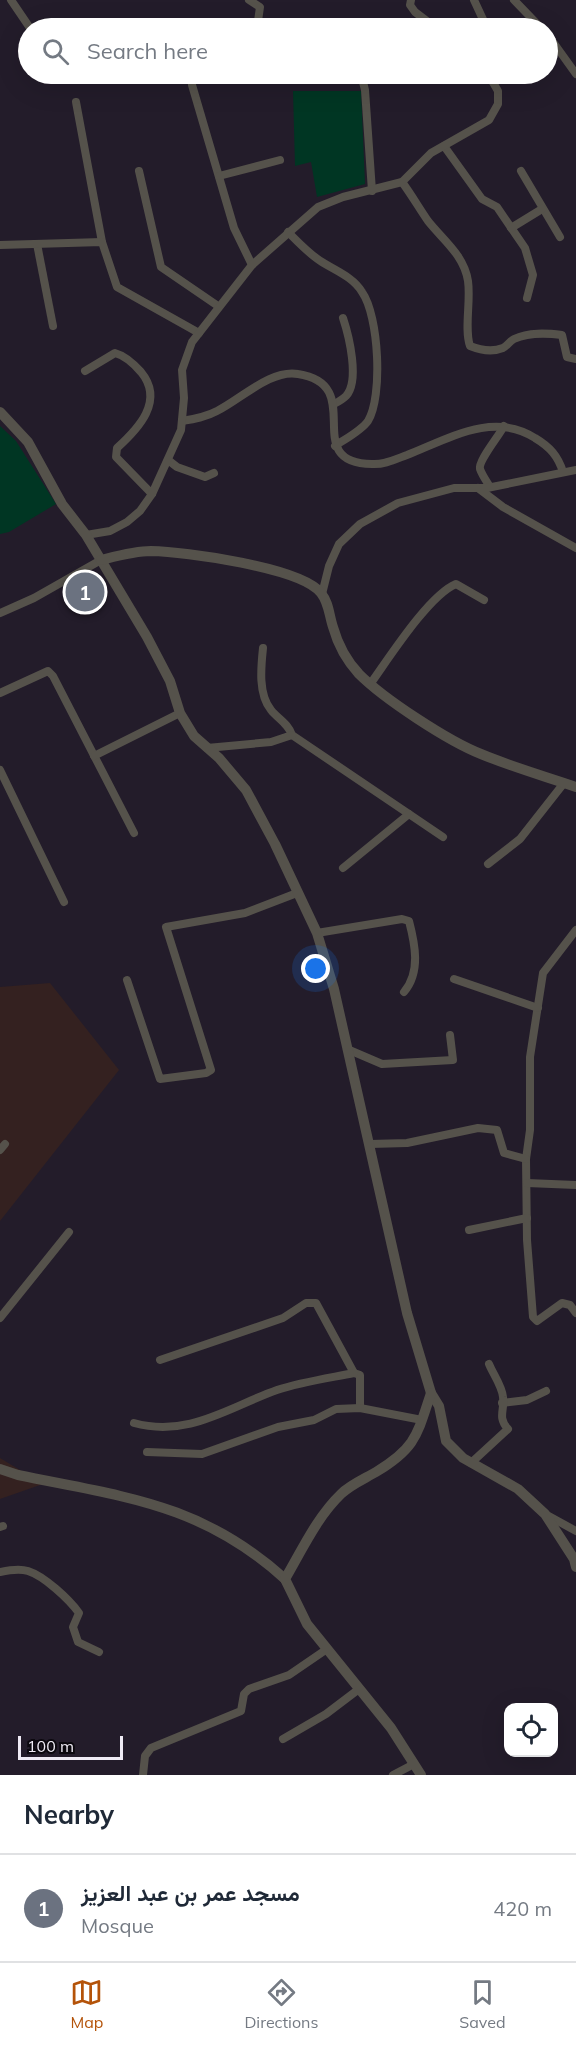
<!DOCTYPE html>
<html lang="en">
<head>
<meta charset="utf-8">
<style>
  :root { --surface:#fff; --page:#f6f6f7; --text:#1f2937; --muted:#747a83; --line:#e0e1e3; --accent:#b45309 }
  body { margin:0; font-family:Mulish,Vazirmatn,sans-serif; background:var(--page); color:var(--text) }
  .controls { position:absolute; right:18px; bottom:18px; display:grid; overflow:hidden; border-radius:12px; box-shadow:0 6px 24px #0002 }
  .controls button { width:54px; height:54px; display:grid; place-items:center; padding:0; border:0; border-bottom:2px solid var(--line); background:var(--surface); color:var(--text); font:30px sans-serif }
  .scale { position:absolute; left:18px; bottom:15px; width:105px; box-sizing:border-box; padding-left:6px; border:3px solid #efebf5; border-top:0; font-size:16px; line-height:21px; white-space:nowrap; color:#efebf5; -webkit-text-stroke:4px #0b080e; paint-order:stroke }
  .you { position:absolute; left:316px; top:969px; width:21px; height:21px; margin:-15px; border:4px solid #fff; border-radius:50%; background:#1a73e8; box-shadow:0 0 0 9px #1a73e833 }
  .badge { display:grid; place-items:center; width:39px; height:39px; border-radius:50%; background:var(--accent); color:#fff; font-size:20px; font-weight:700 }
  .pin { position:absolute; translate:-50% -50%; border:3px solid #fff; box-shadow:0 2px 6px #0006 }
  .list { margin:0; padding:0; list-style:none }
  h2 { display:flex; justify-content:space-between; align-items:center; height:78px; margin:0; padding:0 24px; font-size:26px }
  h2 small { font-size:20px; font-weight:400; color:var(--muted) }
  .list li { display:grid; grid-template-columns:39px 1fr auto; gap:18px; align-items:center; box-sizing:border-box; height:108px; padding:0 24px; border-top:2px solid var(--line) }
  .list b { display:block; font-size:22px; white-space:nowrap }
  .list p { margin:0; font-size:20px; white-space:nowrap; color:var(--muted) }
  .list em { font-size:20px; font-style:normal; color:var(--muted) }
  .icon { flex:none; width:33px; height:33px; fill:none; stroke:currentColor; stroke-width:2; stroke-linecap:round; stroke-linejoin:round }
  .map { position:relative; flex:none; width:576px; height:1775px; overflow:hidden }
  .search { position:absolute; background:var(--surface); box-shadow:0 6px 24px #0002; left:18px; right:18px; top:18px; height:66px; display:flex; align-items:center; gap:15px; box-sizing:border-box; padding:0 21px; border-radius:33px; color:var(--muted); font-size:22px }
  .sheet { height:186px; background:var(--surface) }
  nav { display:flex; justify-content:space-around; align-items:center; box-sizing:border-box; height:84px; border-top:2px solid var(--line); background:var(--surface); font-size:16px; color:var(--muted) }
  nav a { display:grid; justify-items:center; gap:3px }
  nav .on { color:var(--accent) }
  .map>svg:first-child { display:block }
</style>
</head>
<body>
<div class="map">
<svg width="576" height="1775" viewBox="0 0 576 1775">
  <rect width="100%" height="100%" fill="#231c2a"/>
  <g fill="#342120">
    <path d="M50 983 119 1070 0 1221V987Z"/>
    <path d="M0 1458 43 1484 0 1499Z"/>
  </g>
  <g fill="#003623">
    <path d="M293 91H361L365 184 317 197 311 162 295 166Z"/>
    <path d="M0 426 16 441 56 504 9 532 0 534Z"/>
  </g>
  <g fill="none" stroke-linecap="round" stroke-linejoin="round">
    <g stroke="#55524b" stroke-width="8">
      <path d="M11 0 30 28"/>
      <path d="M249 0 260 7 258 21 269 28"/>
      <path d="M411 0 410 5 415 12 436 28"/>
      <path d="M474 0 487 28"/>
      <path d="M514 0 541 28"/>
      <path d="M78 28 120 24 184 26 193 28"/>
      <path d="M548 35 576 74"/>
      <path d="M191 74 192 85 234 228 252 265"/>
      <path d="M361 74 365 90 372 191"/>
      <path d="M76 102 102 242"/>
      <path d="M444 146 482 199 497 207 525 248 533 275 527 298"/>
      <path d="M139 171 161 267 218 306"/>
      <path d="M521 171 560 237"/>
      <path d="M219 176 280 160"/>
      <path d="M402 182C411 194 419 208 428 221 443 240 464 255 468 281 471 301 464 329 470 346 480 350 493 352 503 348 507 346 510 341 514 339 529 332 546 333 562 335L567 357 576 359"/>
      <path d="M511 228 542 209"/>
      <path d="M288 232C299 243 309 254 322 262 336 271 353 277 362 292 379 316 383 397 368 421 361 431 345 439 335 446"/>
      <path d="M37 244 53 326"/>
      <path d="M0 245 102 242 117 287 199 333"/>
      <path d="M85 371 115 353C126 356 134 364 141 372 165 401 138 429 117 448L116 457 152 494"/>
      <path d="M334 404C338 402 343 399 346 396 360 381 349 336 343 318"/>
      <path d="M182 421C194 419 206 417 217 411 241 399 271 369 298 374 369 385 298 463 372 464 384 465 396 459 407 455 448 439 493 411 535 438 550 447 558 456 563 472"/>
      <path d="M168 460 177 467 205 477 214 473"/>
      <path d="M490 487C487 482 482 475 480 469 478 461 499 436 504 426"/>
      <path d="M478 488 503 507 576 548"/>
      <path d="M86 535 110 531 127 522 140 511 152 494 181 430 184 398 182 370 192 342 252 265 318 207 343 197 402 182 431 153 489 120 498 104V91L488 74"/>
      <path d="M322 594 329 566 339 544 360 524 398 503 454 488H487L576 470"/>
      <path d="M0 613 34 598 101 560"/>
      <path d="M263 648C261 667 258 694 271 710 278 719 288 723 292 735L443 837"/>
      <path d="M371 683C389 658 429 595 456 584L484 600"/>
      <path d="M0 693 48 671 53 676 134 833"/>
      <path d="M207 748 271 742 292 735"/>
      <path d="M94 756 180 713"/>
      <path d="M0 770 64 902"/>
      <path d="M488 864 520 839 564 783"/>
      <path d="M343 868 409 814"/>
      <path d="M576 930 543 973 530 1057V1130L526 1159 527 1240 533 1317 537 1321 562 1303 570 1305 576 1313"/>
      <path d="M317 933 402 919 409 921C415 944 421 972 404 992"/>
      <path d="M454 979 538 1008"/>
      <path d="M127 980 160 1079 206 1073 211 1070 166 927 245 913 297 893"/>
      <path d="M347 1049 382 1064 453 1060 450 1035"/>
      <path d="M370 1144 407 1143 478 1128 497 1130 504 1153 526 1159"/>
      <path d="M0 1150 5 1144"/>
      <path d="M527 1183 576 1185"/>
      <path d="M469 1230 527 1218"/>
      <path d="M0 1318 69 1232"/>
      <path d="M160 1360 283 1318 306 1303H316L354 1373 360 1375V1408"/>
      <path d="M502 1403 527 1400 546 1391"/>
      <path d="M134 1423C188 1438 229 1407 277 1390 301 1382 329 1378 354 1373"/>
      <path d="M147 1452 202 1454 278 1427 314 1420 336 1409 360 1408 422 1420"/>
      <path d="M471 1463 508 1429C497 1417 505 1410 503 1397 502 1386 493 1374 489 1364"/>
      <path d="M545 1514 576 1531"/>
      <path d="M0 1527 3 1526"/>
      <path d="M0 1572C9 1570 19 1568 28 1571 44 1576 69 1599 79 1613L73 1627 78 1642 99 1652"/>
      <path d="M283 1739 326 1714 359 1689"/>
      <path d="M143 1775 145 1756 151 1748 241 1711 244 1694 249 1689 289 1675 327 1649"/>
      <path d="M393 1775 414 1764"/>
    </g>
    <g stroke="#55524b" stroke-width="10">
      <path d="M0 412 28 442 62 504 86 535 147 637 170 681 180 713 194 736 219 758 246 790 275 844 317 933 334 989 407 1313 431 1393 439 1406 446 1441 463 1458 518 1489 545 1514 574 1559 576 1567"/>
      <path d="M101 560C117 556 135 551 151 551 185 552 301 567 321 593 329 603 329 615 333 627 338 645 346 660 359 674 384 699 448 741 481 754 512 767 544 776 576 787"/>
      <path d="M0 1469 18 1475C124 1497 201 1503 285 1579"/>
      <path d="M421 1775 391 1728 307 1624 285 1579C302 1550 317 1517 341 1494 350 1485 364 1479 376 1472 416 1448 417 1435 431 1393"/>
    </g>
  </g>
</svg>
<div class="controls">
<button><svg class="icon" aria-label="locate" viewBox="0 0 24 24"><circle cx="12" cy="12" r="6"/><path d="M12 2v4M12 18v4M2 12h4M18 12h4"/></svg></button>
</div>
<div class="scale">100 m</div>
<div class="you"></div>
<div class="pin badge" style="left:85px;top:592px;background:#6b7280">1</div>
<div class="search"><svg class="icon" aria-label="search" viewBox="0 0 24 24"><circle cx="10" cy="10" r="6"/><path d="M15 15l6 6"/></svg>Search here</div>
</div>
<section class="sheet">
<h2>Nearby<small></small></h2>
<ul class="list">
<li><span class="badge" style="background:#6b7280">1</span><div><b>مسجد عمر بن عبد العزيز</b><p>Mosque</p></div><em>420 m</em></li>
</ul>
</section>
<nav>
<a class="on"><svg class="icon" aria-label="map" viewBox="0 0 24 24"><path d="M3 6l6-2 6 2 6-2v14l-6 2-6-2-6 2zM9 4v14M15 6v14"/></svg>Map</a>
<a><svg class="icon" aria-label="directions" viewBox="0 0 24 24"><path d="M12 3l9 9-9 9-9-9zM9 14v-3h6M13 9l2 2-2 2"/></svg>Directions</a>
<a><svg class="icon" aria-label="saved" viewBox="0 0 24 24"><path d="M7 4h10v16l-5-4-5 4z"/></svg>Saved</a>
</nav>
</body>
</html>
